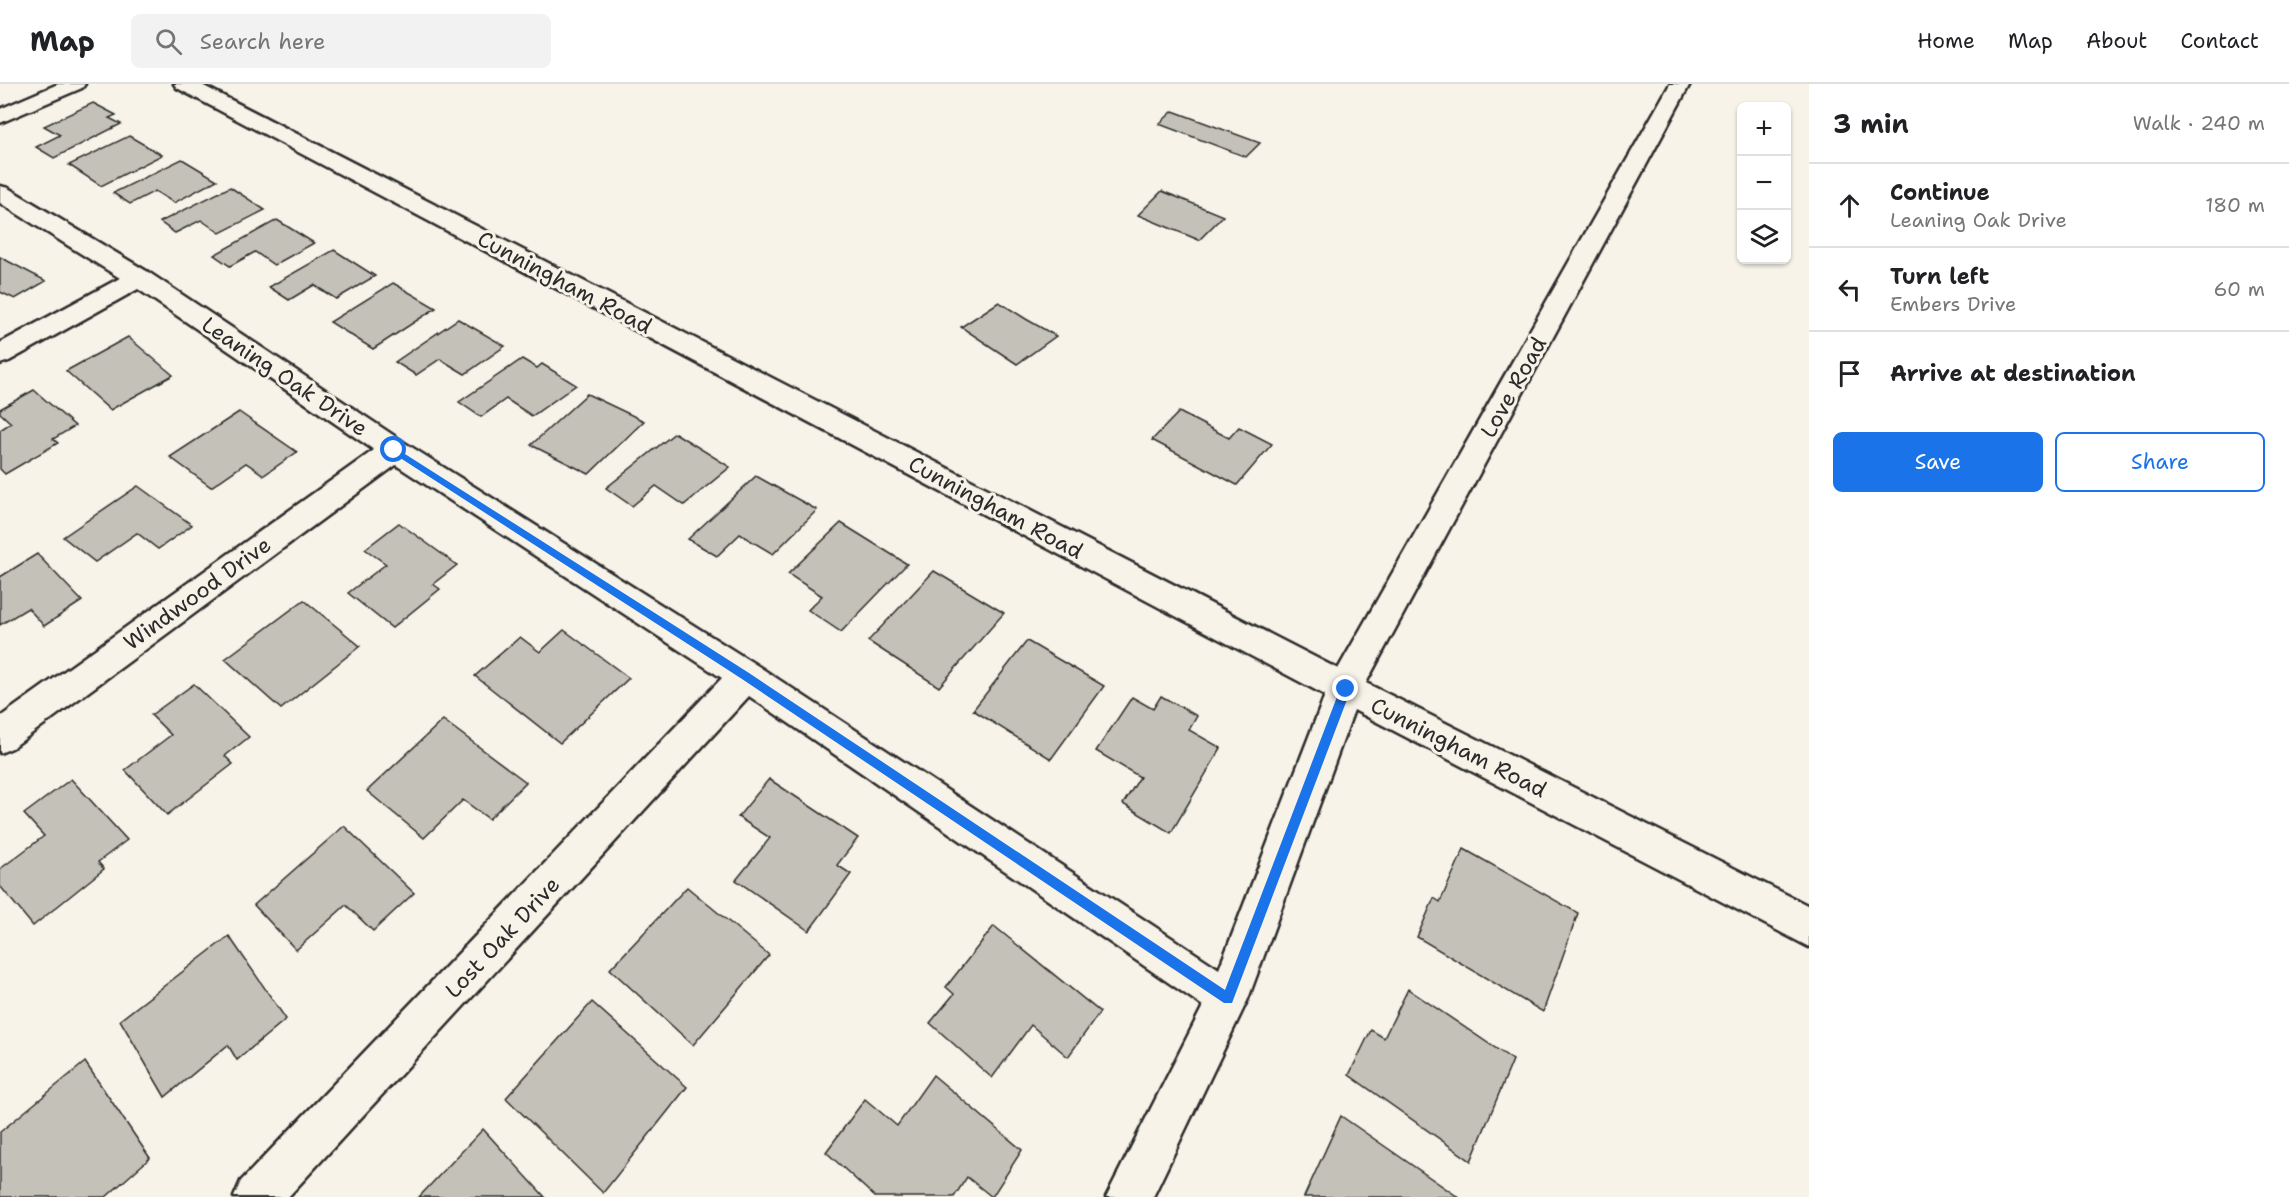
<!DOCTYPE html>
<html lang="en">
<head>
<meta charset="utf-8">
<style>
  :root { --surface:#fff; --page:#f2f2f2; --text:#202124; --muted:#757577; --line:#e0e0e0; --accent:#1a73e8 }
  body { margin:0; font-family:"Shantell Sans",sans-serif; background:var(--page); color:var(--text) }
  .controls { position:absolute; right:18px; top:18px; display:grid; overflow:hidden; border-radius:9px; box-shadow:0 2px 4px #0004 }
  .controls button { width:54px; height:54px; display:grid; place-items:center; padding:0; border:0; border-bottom:2px solid var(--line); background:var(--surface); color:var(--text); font:30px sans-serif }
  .stop { position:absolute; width:18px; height:18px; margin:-14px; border:4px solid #1a73e8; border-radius:50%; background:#fff }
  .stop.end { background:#1a73e8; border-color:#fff; box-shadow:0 2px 6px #0008 }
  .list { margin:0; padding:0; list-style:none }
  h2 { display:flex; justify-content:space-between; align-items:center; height:78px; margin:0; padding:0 24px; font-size:26px }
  h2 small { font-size:20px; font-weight:400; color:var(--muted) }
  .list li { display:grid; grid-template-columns:39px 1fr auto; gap:18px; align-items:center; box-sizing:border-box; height:84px; padding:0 24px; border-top:2px solid var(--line) }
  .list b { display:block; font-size:22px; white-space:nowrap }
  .list p { margin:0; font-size:20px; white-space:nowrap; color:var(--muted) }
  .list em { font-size:20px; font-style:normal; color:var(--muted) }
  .actions { display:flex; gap:12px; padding:18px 24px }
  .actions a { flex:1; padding:14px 0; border:2px solid var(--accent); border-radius:9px; text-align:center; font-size:21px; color:var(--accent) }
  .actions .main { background:var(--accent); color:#fff }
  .icon { flex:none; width:33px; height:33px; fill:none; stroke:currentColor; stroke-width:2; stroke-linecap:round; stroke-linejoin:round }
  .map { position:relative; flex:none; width:1809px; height:1113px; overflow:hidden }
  header { display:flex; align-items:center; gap:36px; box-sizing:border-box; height:84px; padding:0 30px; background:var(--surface); border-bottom:2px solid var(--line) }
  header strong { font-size:28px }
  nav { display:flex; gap:33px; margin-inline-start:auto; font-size:21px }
  .search { width:420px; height:54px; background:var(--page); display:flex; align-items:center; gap:15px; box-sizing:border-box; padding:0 21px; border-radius:9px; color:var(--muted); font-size:22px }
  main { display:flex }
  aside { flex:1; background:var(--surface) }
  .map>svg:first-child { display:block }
</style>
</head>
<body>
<header>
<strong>Map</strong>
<div class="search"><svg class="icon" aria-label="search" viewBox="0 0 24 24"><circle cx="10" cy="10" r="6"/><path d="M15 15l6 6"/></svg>Search here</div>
<nav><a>Home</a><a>Map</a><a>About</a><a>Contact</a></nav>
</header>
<main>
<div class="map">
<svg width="1809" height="1113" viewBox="0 0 1809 1113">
  <rect width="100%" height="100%" fill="#f7f3e8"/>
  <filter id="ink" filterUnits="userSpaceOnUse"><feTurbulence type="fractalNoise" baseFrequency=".0167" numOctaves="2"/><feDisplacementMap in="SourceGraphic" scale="12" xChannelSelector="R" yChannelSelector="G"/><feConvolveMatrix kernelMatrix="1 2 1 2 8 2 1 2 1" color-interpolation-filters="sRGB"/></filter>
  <g filter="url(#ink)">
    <g fill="#c4c1b9" stroke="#2b2b2b" stroke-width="1.5">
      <path d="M93 19 116 31 109 34 121 40 54 74 36 63 60 51 44 42Z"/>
      <path d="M1173 27 1260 59 1246 73 1159 40Z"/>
      <path d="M129 52 162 71 101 102 69 81Z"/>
      <path d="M182 75 217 96 174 119 155 107 130 120 113 109Z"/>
      <path d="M230 103 265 126 220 149 201 136 175 149 160 138Z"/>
      <path d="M1162 107 1223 132 1199 156 1138 131Z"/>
      <path d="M277 136 314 159 274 181 255 168 230 182 214 171Z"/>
      <path d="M334 166 375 192 336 215 314 201 289 216 269 203Z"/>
      <path d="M0 173 46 197 15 215 0 208Z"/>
      <path d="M393 199 436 224 373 265 330 238Z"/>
      <path d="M999 218 1026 235 1056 252 1017 280 961 243Z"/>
      <path d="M458 235 505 262 465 290 440 275 416 291 395 278Z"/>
      <path d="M128 253 173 291 110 326 66 287Z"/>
      <path d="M522 275 537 284 542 280 576 301 532 332 506 315 481 333 459 318Z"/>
      <path d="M34 306 75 342 53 355 58 359 5 390 0 385V346L11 339 0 329V325Z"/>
      <path d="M587 310 644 337 589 390 531 361Z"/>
      <path d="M239 328 297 368 264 391 246 379 211 403 170 373Z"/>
      <path d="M1179 328 1229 354 1239 343 1272 360 1237 401 1152 356Z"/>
      <path d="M675 349 730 383 684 421 656 402 632 422 606 404Z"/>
      <path d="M756 392 817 426 773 470 740 450 717 472 688 455Z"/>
      <path d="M138 402 192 441 158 465 137 449 95 478 63 453Z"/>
      <path d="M399 439 457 481 433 500 440 505 392 544 348 509 386 480 365 465Z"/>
      <path d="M841 439 907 480 841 548 808 526 822 512 788 490Z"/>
      <path d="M37 470 82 517 44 542 28 524 0 541V493Z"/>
      <path d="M934 487 1004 529 939 603 868 557Z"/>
      <path d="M304 516 360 562 281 625 225 575Z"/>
      <path d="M564 546 629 594 560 659 475 592 520 553 540 568Z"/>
      <path d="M1027 557 1104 602 1051 675 973 626Z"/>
      <path d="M194 600 249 653 225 672 233 680 167 731 125 686 171 651 151 631Z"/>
      <path d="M1161 612 1197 632 1189 646 1221 664 1171 749 1123 720 1140 693 1096 667 1132 613 1153 625Z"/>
      <path d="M443 636 526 698 489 735 463 716 424 754 367 707Z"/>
      <path d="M71 695 127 756 98 778 104 785 33 842 0 802V785L44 752 24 730Z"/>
      <path d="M769 695 858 754 837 781 851 790 809 847 736 796 770 754 738 733Z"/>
      <path d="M344 742 414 809 373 847 346 821 296 866 254 821Z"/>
      <path d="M1464 765 1578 829 1543 928 1417 853 1434 814 1440 818Z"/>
      <path d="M687 803 769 871 693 961 610 885Z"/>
      <path d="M994 842 1100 928 1068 973 1031 941 992 994 930 939 954 910 946 903Z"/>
      <path d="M229 852 286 935 237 976 228 961 165 1013 120 936Z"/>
      <path d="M1408 905 1513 976 1471 1077 1349 991 1371 946 1384 954Z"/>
      <path d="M592 918 687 1003 603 1109 506 1014Z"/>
      <path d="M85 978 150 1074 106 1113H0V1048Z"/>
      <path d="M933 991 1022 1066 992 1113 967 1093 954 1113H875L826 1068 865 1015 897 1042Z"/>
      <path d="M1341 1032 1458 1113H1304Z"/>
      <path d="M483 1045 545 1113H419Z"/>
    </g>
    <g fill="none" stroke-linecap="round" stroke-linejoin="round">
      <g stroke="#2b2b2b" stroke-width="5">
        <g id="minor">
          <path d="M58 0H85L82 4 0 39V25Z"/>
          <path d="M174 0H200L1338 585 1670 0H1690L1366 599 1809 822V863L1354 626 1248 915 1153 1113H1106L1203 922 749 612 288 1113H234L241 1097 722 594 396 381 12 664 0 669V633L374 366 138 205 9 277 0 280V259L120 194 0 119V102L8 104 148 188 405 359 758 582 1219 885 1325 611 177 4Z"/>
        </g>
      </g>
      <use href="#minor" fill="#f7f3e8" fill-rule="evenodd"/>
    </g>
  </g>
  <path fill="#1a73e8" d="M394 363 749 589 1225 906 1340 605 1346 601 1349 602 1351 605 1232 919H1224L742 595 391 368 390 366Z"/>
  <g text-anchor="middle" stroke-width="6" stroke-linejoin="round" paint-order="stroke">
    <g font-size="22" fill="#2b2b2b" stroke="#f7f3e8">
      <text transform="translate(565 198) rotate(28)" y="8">Cunningham Road</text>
      <text transform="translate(285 292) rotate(34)" y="8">Leaning Oak Drive</text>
      <text transform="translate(1513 303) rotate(-61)" y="8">Love Road</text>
      <text transform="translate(996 423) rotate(28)" y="8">Cunningham Road</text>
      <text transform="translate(197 509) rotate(-36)" y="8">Windwood Drive</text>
      <text transform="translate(1459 663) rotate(27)" y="8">Cunningham Road</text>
      <text transform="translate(502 853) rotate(-47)" y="8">Lost Oak Drive</text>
    </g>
  </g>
</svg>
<div class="controls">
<button>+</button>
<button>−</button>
<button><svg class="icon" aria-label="layers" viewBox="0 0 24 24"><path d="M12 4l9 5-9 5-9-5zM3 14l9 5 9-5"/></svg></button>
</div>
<div class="stop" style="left:394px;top:366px"></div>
<div class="stop end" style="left:1346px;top:605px"></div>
</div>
<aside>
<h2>3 min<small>Walk · 240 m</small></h2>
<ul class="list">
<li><svg class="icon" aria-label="ahead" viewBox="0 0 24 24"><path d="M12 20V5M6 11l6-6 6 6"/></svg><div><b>Continue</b><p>Leaning Oak Drive</p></div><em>180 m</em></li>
<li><svg class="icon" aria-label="left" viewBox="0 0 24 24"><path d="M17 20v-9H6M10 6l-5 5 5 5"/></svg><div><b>Turn left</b><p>Embers Drive</p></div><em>60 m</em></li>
<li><svg class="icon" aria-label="arrive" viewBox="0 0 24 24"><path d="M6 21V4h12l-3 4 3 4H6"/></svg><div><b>Arrive at destination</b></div></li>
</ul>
<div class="actions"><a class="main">Save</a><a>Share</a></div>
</aside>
</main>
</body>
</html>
